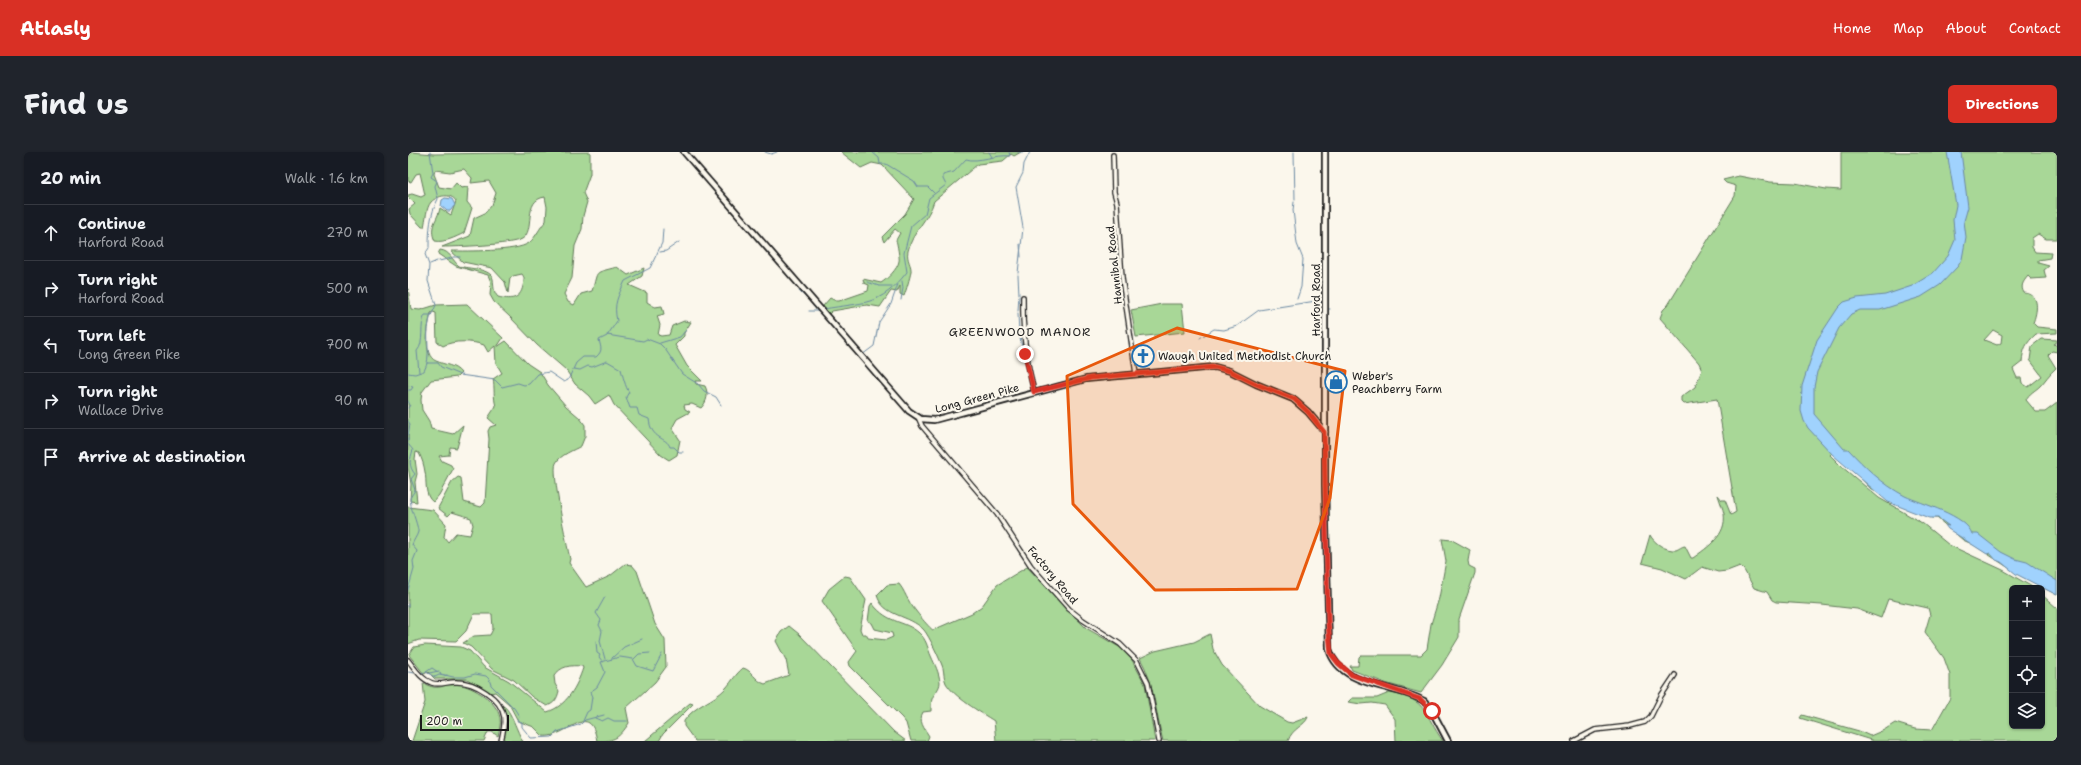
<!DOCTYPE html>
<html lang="en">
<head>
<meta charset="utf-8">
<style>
  :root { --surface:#171b24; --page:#20242c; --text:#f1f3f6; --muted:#9ea1a6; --line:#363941; --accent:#d93025 }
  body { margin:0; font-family:"Shantell Sans",sans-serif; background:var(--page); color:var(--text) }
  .controls { position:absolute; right:12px; bottom:12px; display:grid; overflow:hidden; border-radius:6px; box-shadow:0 1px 3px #0004 }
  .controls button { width:36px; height:36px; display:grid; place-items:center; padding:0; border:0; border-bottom:1px solid var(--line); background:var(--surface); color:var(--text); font:20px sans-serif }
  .scale { position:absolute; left:12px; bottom:10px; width:89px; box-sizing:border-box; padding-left:4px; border:2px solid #1c1c1c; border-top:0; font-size:11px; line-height:14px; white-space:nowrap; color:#1c1c1c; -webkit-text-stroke:3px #fbf7ec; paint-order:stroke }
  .stop { position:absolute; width:12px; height:12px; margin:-9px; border:3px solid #d93025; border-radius:50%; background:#fff }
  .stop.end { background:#d93025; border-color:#fff; box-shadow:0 1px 4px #0008 }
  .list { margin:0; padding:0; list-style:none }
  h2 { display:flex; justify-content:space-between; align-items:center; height:52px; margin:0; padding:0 16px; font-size:17px }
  h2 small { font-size:13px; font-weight:400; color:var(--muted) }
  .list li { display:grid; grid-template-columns:26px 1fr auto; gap:12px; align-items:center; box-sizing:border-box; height:56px; padding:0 16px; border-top:1px solid var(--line) }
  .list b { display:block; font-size:15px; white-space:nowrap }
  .list p { margin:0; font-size:13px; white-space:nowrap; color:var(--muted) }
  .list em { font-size:13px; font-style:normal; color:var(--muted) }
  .icon { flex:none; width:22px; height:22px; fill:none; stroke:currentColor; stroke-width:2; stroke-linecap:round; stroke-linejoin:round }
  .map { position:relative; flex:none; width:1649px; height:589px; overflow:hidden; border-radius:6px }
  header { display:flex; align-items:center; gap:24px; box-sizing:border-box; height:56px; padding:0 20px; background:var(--accent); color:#fff }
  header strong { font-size:19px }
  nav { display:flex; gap:22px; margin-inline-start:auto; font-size:14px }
  .intro { display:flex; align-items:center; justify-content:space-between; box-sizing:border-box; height:96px; padding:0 24px }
  h1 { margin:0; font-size:28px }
  .button { padding:10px 18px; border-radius:6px; background:var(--accent); color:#fff; font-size:14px; font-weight:700 }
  main { display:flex; gap:24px; padding:0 24px }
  aside { flex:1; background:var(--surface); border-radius:6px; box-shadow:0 1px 3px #0004 }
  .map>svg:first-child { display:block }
</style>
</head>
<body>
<header>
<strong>Atlasly</strong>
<nav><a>Home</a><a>Map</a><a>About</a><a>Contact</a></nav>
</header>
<div class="intro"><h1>Find us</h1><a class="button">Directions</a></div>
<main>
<aside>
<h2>20 min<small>Walk · 1.6 km</small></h2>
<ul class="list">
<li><svg class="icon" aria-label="ahead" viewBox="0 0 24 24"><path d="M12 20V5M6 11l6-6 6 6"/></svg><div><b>Continue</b><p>Harford Road</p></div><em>270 m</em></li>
<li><svg class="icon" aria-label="right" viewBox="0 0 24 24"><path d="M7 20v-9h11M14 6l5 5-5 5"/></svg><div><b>Turn right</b><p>Harford Road</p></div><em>500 m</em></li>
<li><svg class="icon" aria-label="left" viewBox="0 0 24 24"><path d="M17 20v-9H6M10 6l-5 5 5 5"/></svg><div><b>Turn left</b><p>Long Green Pike</p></div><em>700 m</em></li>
<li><svg class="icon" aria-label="right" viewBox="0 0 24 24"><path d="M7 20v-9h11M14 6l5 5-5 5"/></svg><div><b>Turn right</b><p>Wallace Drive</p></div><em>90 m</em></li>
<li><svg class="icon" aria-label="arrive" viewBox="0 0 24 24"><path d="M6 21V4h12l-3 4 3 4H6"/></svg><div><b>Arrive at destination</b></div></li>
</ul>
</aside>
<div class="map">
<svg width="1649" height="589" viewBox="0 0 1649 589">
  <rect width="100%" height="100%" fill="#fbf7ec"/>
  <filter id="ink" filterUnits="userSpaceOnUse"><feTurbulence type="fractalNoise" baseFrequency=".025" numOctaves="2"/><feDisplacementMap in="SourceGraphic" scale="8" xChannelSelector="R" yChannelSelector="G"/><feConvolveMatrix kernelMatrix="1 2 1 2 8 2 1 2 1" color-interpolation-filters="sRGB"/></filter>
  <g filter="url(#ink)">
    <g fill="#a8d797" stroke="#627a5a" fill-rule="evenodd">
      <path d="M3 0 26 2 182 0V22L175 41 179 50 175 64 174 77 167 94 164 126 156 142 160 150 166 153 173 142 184 139C191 117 184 122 209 115L220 123 236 116 234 124 221 133 239 141V150L247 155 254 154 256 162 249 164 252 173 250 183 253 184 261 183 264 174 276 169 283 170 276 181V184L267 193 279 214 294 229H287L288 232 297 234C301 242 299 250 293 256L284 252 276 253 277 257 282 260 269 267 264 276 272 288 269 303 261 308 253 303 206 253 201 243 187 252 181 244 167 232 158 218 129 193 102 165 86 150 82 143 83 130 80 123 48 114 30 102 32 98C42 99 44 108 51 114 60 117 83 116 85 127 86 134 85 140 90 145 102 148 112 148 115 134 116 129 117 126 114 122L105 124 102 126 100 141 97 130 84 116 55 110 43 99C60 99 108 100 121 91 129 84 131 76 138 69L139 55 137 45C114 48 128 79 114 87 102 93 49 95 34 95L62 84 66 66 77 61 84 53 88 41 81 29 63 31 64 26 56 17 42 20 27 18 26 22 31 35 43 37 48 31 53 36 60 35 59 50 64 56 56 81C48 85 36 91 27 89 20 74 30 68 32 56L43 63 48 49C43 41 30 43 23 50 18 56 18 67 16 75H14L2 62 1 57 7 52 0 45V43L4 42 13 45 17 43 12 21 8 22 3 30 0 29V7Z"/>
      <path d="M433 0H613L606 4 603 2 595 9 570 12 526 49C521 67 504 80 500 99 498 108 504 113 503 120 502 125 498 139 496 144L492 142V134L489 140 483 139 472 155 459 153 424 159 421 162 415 154 422 146 428 149H431L460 139 461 133 456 131 455 127 473 131C478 128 490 117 491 109 492 108 489 90 488 88L492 81 487 77 476 90 474 85 497 62 506 47 474 13 464 11 453 16Z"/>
      <path d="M1433 0H1649V87H1638L1630 82 1624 86V95L1627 100 1643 101 1642 106 1630 108V111L1641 114 1636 118 1638 126 1623 127 1620 124C1615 130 1612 134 1616 141 1633 142 1629 160 1625 171L1629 175 1649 177V181L1628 182C1618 191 1615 197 1614 210L1605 217 1609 226H1613L1614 231 1620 235 1634 224 1622 208 1624 194 1633 187 1649 188V190L1646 192 1649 194V200L1644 199 1640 203 1648 216C1641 222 1637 229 1632 234 1627 239 1621 241 1618 248L1628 260H1637L1649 251V443L1607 420 1566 393 1555 388 1529 366H1524L1464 338 1448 321 1424 301 1422 303 1433 314 1471 346 1514 371 1541 393 1595 418 1626 436H1604V574H1634V443L1649 456V589H1466L1392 566 1394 563 1451 579 1462 584 1476 578 1487 571 1507 577 1524 578 1542 546V523L1536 506 1517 480 1522 463 1520 456 1480 447 1473 466 1449 457 1414 453 1368 450 1364 448 1359 440 1346 436 1336 418 1332 414 1319 419 1310 420 1294 415 1278 427 1254 416 1234 411 1242 383C1246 391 1258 399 1268 398 1271 397 1274 394 1277 394L1283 406H1285C1300 395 1319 383 1316 362 1315 356 1312 350 1310 343L1314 348H1317L1323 363 1328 360 1309 247 1276 252 1273 249V245L1287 235 1294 218 1291 211 1252 166 1255 158 1260 153 1327 44 1328 34 1318 31 1315 28 1331 24 1362 30 1387 31 1418 37 1433 38ZM1585 178 1594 183 1593 191 1589 193 1576 188Z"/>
      <path d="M0 136 3 157 12 158 28 153 59 152 95 186 89 195 98 189 120 212 132 220 140 233 158 254 172 266 177 273V284L173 294C166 298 152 303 148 311 143 320 159 393 162 407L161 411 178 435 202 424 217 412 224 413 229 419 247 472 257 488 258 515 247 530 218 556 221 571C211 586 207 589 189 589 182 547 159 587 135 584L126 575 110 569 101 552 87 540 83 541 59 527H27L20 520 16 522 1 503 6 495 17 493 53 495 62 499 76 515 101 529 139 560C159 554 169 534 175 516L174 514C162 513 153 514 146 524L147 532 151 539C149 547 147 551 139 554L124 545 106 528 84 517 63 495 55 491 66 484 82 483 85 477 84 462H66L58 479 48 489 11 488 0 492V355L25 358 38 372 36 385 40 390 48 381 62 383 65 373 63 366 44 360 40 364 30 356 44 330 50 325 53 326 56 350 73 355 77 351 81 287 80 279 82 275 88 273 80 266 88 254C85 245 87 236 85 227L94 221 88 211 87 194 80 200 76 193C65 189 45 188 35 194L29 190 28 161 25 160 23 161C20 174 14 203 28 209 37 213 47 213 53 221L49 225 23 228 14 240 13 248 14 258 21 269 23 277 45 282 55 273 49 296 42 295 41 303 31 304 34 309 43 313 45 317 31 343 25 350C16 344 19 329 17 320 16 313 14 307 11 301L8 300 7 307 9 322 7 330 9 350 2 349 3 332 0 315Z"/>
      <path d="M754 152H774L777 180 728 185 723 158Z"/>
      <path d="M1034 387 1044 388 1062 398 1060 409 1061 414 1067 417V421L1051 467V485L1034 513 1013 541 977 531 944 518 942 514H950L951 505 953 503H1013L1019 497 1023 472 1031 446 1038 409Z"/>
      <path d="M619 415 678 476 713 496 724 508 737 532 747 589H588L586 569C572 560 546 545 538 531 536 527 536 521 535 516 532 507 521 484 516 478 501 462 475 465 469 443L479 433 491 432C496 438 497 443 501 449 503 454 522 477 525 478L564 461 574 454 589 433Z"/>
      <path d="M437 424 442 425 458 448 452 477 454 482H458L460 486 478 488 485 485 484 481 467 477 464 471 460 469 462 454 464 451C481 474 499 467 514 484 519 490 520 497 523 504 527 513 531 520 532 530 532 537 526 541 524 547 523 550 523 555 523 559L515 560C510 569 516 576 521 584L519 589H503L498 571 494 566 442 514 441 510 449 499 414 449 421 437Z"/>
      <path d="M381 474 391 482 486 580 498 589H287L276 574V569C288 552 305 550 318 536 325 528 327 523 335 516 344 518 347 529 357 532L381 523 378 508 368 489 373 480Z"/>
      <path d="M802 482 805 497 814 513 852 554 879 570 884 571 900 565C897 574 884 576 880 589H755C747 560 747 532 732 506L747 499 786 490Z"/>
      <path d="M15 531C33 541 36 530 50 532 66 535 89 549 92 566 93 572 91 578 90 584L84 580H80L76 589H4L17 550Z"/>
      <path d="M981 541C1020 546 1016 563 1035 589H988L987 567 977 553 964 551 953 552 940 550 944 546H969Z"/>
      <path d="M282 551 285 552 255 582 251 589H237Z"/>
      <path d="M95 554C103 557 109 581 115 589H95L99 568Z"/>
    </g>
    <g fill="#a0d2fd" stroke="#6b89a3">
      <path d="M1539 0H1553L1560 55 1556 69 1558 85 1554 107 1550 114 1532 133 1513 145 1472 158H1452L1443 162 1431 176 1409 220 1406 235V262L1436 297H1440C1457 315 1474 332 1497 344 1514 352 1558 363 1564 382H1570L1593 400 1607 407 1619 410 1649 429V443L1608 422 1593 410 1588 408 1582 401 1579 402 1540 377 1537 373 1541 374 1530 366H1521L1480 350 1425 303 1400 276 1396 269 1393 259 1394 234 1409 188 1430 156 1436 150 1449 146 1477 143 1504 134 1525 121 1540 104 1547 88 1545 68 1548 53Z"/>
      <path d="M37 46 44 47 47 53 42 59H39L33 54 34 48Z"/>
    </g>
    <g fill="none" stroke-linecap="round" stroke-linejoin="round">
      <g stroke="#6b89a3" stroke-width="1">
        <path d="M357 0 363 2 369 0"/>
        <path d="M464 0 471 6 472 12H478L506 29 510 35H520L526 41"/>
        <path d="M581 0 584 5"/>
        <path d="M610 0H617"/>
        <path d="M886 0 887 48"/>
        <path d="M886 50 885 58 889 92 895 107 893 135 889 147"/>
        <path d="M612 92 613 105"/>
        <path d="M21 95C21 78 22 62 30 47L27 34 29 29 23 25 25 21 22 0"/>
        <path d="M252 100 258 99 271 90"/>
        <path d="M45 105H52"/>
        <path d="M31 109 44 106"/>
        <path d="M22 112 29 109"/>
        <path d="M610 121 615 76 608 35 615 21 616 12 622 0"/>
        <path d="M610 123 611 142"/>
        <path d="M459 130 471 134H484"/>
        <path d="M391 139 402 149 410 160"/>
        <path d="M493 148 495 136 494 129"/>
        <path d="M416 157C455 150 472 155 499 120L496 101 503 74 517 62 521 46 538 33 535 27V23L546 20 558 7C570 11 589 2 602 4L601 0"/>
        <path d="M919 157H922"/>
        <path d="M401 159H409"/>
        <path d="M610 159 611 144"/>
        <path d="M610 161 611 181"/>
        <path d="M199 183 235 189 239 187 252 192 257 197 274 222 290 232 296 239 308 245 313 253"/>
        <path d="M612 186 615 200"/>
        <path d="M792 186 806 177 816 178 829 174 851 158 908 149 914 150V157"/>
        <path d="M252 191 272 185 278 178"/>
        <path d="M454 203 466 194 471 170 483 152 490 132"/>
        <path d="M19 211H30L33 215 52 223 87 228 94 235 110 231 116 233 121 232 130 222 141 220 156 230 160 228 168 211 175 205H188C195 199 193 196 191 188L199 184 209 169C205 151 210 145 217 129L242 116 254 91 255 77"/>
        <path d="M166 217 172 218 180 214 184 215 199 209 213 217C214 221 218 237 221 240L218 245 222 256H229L231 263 241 267C243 288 259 285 262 295H266L271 300H275"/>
        <path d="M11 220 9 199C17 191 11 173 17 163H23"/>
        <path d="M0 221 7 222 16 219C24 205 17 187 21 170 22 163 26 159 28 153L20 129 21 113 17 102 21 96"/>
        <path d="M0 234 5 235 3 238H0"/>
        <path d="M0 249 2 253 0 256"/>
        <path d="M0 269 2 272 0 283"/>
        <path d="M0 286V289"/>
        <path d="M0 292 5 298C2 307 0 314 7 322L3 327 7 338 2 346 3 353"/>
        <path d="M0 438 6 417 5 409 9 399 4 393C5 389 9 384 10 380 11 377 4 359 3 354"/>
        <path d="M0 452V455"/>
        <path d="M188 489 189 501 192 503 191 505 195 510"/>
        <path d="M204 506 216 495 234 487"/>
        <path d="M197 507 192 489 194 479 191 473 193 468 188 461 197 445"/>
        <path d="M225 507 229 514 245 519 254 502"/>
        <path d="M226 507 231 502 242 501"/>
        <path d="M0 520 7 521"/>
        <path d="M18 520 24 516 33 522 45 525H57L67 522 78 524 81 527 83 533 106 556 111 564 109 569 114 570V575L123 586 144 585 149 580 173 572 177 568 196 563"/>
        <path d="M12 521 18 520 27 525 31 523 36 524 39 523"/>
        <path d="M21 521 31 519"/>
        <path d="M187 566 194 569 200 566 206 569H219"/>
        <path d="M175 569 179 560 182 558 184 545 182 540 189 535 197 520 193 510 212 505 225 507"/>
      </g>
      <g stroke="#1c1c1c" stroke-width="6">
        <g id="street">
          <path d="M705 3 706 40 709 51 714 126 728 222"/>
          <path d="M615 145C614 178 618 208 626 240"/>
          <path d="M511 267 514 274 589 362 623 414 661 457 675 468 712 492 729 509 740 531 751 589"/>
          <path d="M0 508C7 517 13 527 24 531 32 534 41 529 49 530 67 530 93 546 96 565 97 573 95 581 93 589"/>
          <path d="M1166 589 1187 578 1222 574 1237 570 1243 564 1253 544 1267 523"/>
        </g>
      </g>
      <g stroke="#1c1c1c" stroke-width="8">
        <g id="secondary">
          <path d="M276 0 501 259 513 267 526 268 678 227 807 215 822 219 848 232 885 247 900 260 917 280"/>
          <path d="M917 0V333L921 497C932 536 987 532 1016 549L1023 557 1040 589"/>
        </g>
      </g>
      <use href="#street" stroke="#fbf7ec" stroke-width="3.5"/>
      <use href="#secondary" stroke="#fbf7ec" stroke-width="4.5"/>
    </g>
  </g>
  <g fill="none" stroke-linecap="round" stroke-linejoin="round" filter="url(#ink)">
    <path stroke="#d93025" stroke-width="5" d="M617 202 626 240 683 226 807 215 822 219 848 232 886 247 900 260 916 280 920 470 923 502 930 511 944 523 1012 547 1024 559"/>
  </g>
  <path fill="#e8590c" fill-opacity="0.2" stroke="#e8590c" stroke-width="3" stroke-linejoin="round" d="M769 176 937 219 922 346 889 437 747 438 665 352 659 224Z"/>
  <defs>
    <g id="church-ring" transform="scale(1.15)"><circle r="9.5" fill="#fbf7ec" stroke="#1f6fb2" stroke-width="1.5"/><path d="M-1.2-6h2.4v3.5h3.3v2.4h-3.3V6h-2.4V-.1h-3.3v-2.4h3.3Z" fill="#1f6fb2"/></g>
    <g id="shop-ring" transform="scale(1.15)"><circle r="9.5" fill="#fbf7ec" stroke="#1f6fb2" stroke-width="1.5"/><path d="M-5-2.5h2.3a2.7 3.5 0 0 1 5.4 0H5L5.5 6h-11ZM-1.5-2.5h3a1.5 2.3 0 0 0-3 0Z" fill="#1f6fb2"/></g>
  </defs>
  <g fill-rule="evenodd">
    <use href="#church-ring" x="735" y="204"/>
    <use href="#shop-ring" x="928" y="230"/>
  </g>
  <g text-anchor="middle" stroke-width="4" stroke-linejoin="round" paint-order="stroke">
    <g font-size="11" fill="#1c1c1c" stroke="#fbf7ec">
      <text transform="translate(706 113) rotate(-96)" y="4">Hannibal Road</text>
      <text transform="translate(908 148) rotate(-90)" y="4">Harford Road</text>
      <text transform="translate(569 246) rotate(-15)" y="4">Long Green Pike</text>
      <text transform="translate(645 423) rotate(50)" y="4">Factory Road</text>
    </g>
    <g font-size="11" fill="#1c1c1c" stroke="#fbf7ec" text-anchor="start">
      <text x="750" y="208">Waugh United Methodist Church</text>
      <text x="944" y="228">Weber's<tspan x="944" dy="13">Peachberry Farm</tspan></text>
    </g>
    <g font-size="12" letter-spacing="1" fill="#1c1c1c" stroke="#fbf7ec">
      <text x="612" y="184">GREENWOOD MANOR</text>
    </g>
  </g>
</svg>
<div class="controls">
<button>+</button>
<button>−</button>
<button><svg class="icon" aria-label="locate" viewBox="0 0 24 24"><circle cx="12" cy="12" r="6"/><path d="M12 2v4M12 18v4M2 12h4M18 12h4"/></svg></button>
<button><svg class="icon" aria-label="layers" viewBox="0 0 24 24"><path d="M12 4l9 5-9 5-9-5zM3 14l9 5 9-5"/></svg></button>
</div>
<div class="scale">200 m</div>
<div class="stop" style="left:1024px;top:559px"></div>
<div class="stop end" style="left:617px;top:202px"></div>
</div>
</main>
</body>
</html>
